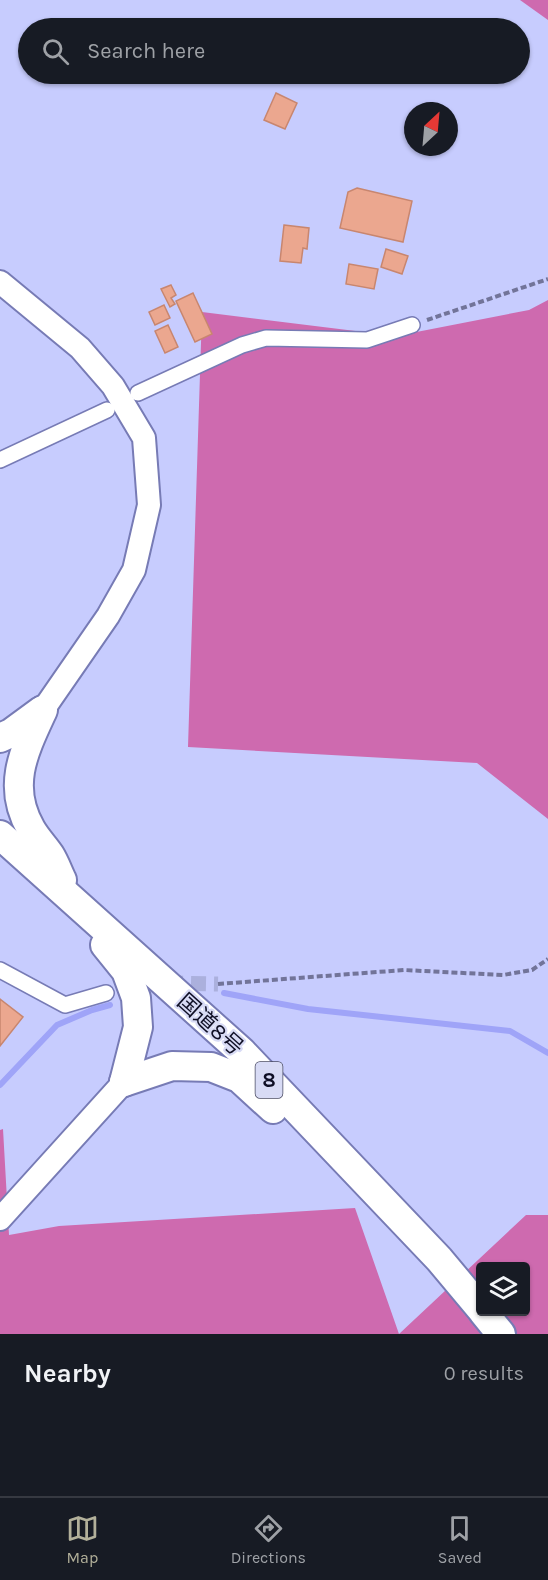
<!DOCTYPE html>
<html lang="en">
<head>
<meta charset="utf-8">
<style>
  :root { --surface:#171b24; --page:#20242c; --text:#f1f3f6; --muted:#9ea1a6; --line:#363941; --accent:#b2b09a }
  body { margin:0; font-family:Karla,"Noto Sans JP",sans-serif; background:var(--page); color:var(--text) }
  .controls { position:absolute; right:18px; bottom:18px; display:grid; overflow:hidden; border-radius:6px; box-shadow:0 2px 4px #0004 }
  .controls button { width:54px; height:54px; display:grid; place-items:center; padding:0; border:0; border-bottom:2px solid var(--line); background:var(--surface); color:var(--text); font:30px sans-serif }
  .compass { position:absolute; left:404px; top:102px; width:54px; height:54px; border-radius:50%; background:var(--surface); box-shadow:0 2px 4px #0004; rotate:26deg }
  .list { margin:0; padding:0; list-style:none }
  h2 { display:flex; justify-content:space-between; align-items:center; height:78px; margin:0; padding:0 24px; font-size:26px }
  h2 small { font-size:20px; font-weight:400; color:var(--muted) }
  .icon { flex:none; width:33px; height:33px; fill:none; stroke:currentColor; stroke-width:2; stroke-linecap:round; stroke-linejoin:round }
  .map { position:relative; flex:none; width:548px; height:1334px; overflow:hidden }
  .search { position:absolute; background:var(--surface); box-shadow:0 2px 4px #0004; left:18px; right:18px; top:18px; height:66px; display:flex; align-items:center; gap:15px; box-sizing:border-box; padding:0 21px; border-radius:33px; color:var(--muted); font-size:22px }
  .sheet { height:162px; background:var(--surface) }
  nav { display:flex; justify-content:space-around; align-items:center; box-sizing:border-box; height:84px; border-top:2px solid var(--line); background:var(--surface); font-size:16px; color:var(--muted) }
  nav a { display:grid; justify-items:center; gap:3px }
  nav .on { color:var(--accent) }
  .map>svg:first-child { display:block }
</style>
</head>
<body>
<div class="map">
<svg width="548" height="1334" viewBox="0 0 548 1334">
  <rect width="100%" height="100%" fill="#c7ccfe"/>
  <g fill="#ce6aaf" fill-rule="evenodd">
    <path d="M520 0H548V20Z"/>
    <path d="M548 300V819L477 763 188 747 202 312 396 336 529 310Z"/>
    <path d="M3 1129 9 1235 59 1226 355 1208 399 1334 526 1215H548V1334H0V1130ZM480 1266H526V1312H480Z"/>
  </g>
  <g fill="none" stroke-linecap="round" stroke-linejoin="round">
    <g stroke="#9fa4f8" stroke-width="6">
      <path d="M224 993 308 1009 510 1031 548 1053"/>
      <path d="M0 1085 57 1025 92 1010 110 1005"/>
    </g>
  </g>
  <g fill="#eba78f" stroke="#c8866f" stroke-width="1.5">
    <path d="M276 93 297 103 285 129 264 120Z"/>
    <path d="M357 188 412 201 403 242 340 228 348 192Z"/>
    <path d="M284 225 309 228 307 249 303 248 301 263 280 261Z"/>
    <path d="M386 249 408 256 402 274 381 267Z"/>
    <path d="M349 264 378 269 374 289 346 284Z"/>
    <path d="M171 285 176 295 171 298 175 304 170 307 161 289Z"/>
    <path d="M193 293 212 334 195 342 176 301Z"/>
    <path d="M164 305 170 318 155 325 149 312Z"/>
    <path d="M168 325 178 347 165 353 155 331Z"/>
    <path d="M0 999 23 1017 0 1046Z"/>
  </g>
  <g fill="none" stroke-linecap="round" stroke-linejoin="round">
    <path stroke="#abb0dd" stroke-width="15" stroke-dasharray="15 8" stroke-linecap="butt" d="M168 983 218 984"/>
    <g stroke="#777bb5" stroke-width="18">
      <g id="street">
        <path d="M138 393 242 345 266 338 367 340 412 325"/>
        <path d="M0 460 107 410"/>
        <path d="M0 970 65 1005 106 993"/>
      </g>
    </g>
    <g stroke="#777bb5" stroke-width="26">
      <g id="secondary">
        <path d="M0 282 80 348 113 386 144 438 149 505 134 570 108 616 43 710"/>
        <path d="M0 1219 124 1082"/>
      </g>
    </g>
    <g stroke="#777bb5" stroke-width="32">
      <g id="highway">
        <path d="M43 710C24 751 6 786 31 829 36 838 44 846 50 855 55 863 58 872 62 880"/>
        <path d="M0 738 11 733 41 711"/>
        <path d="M0 835 242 1052 439 1259 480 1308"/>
        <path d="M105 945 126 971 136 998 138 1027 124 1082"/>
        <path d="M124 1082 172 1066 211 1067 239 1078 273 1109"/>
        <path d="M483 1312 501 1334"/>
      </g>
    </g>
    <g stroke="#727499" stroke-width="4" stroke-dasharray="6 3" stroke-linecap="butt">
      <path d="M427 320 548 279"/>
      <path d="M218 984 404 970 503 975 532 970 548 959"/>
    </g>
    <use href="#street" stroke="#fff" stroke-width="15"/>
    <use href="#secondary" stroke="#fff" stroke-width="22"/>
    <use href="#highway" stroke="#fff" stroke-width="28"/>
  </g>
  <g text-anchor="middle" stroke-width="4.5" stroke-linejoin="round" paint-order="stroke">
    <rect fill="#d8dbf5" stroke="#4b4c63" stroke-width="1.5" x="255.5" y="1062" width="27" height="36" rx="4.5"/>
    <g font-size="21" font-weight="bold" fill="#0f0f25">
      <text x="269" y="1087">8</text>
    </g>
    <g font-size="22" fill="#0f0f25" stroke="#d8dbf5">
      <text transform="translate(211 1024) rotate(42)" y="8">国道8号</text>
    </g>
  </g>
</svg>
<div class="controls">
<button><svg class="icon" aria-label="layers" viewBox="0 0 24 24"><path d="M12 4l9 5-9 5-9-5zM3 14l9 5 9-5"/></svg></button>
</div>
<svg class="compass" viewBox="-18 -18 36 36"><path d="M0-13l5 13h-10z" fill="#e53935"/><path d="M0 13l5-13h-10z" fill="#9ea1a6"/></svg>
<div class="search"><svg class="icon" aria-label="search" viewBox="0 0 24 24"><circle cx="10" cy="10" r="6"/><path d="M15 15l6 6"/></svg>Search here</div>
</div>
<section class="sheet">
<h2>Nearby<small>0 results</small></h2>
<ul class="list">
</ul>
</section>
<nav>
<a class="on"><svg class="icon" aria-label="map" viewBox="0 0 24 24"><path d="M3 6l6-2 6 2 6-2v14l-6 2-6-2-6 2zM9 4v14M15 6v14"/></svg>Map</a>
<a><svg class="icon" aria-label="directions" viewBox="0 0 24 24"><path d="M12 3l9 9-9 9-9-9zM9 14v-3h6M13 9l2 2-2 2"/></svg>Directions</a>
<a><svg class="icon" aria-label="saved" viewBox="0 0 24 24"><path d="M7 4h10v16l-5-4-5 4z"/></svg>Saved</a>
</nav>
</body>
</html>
